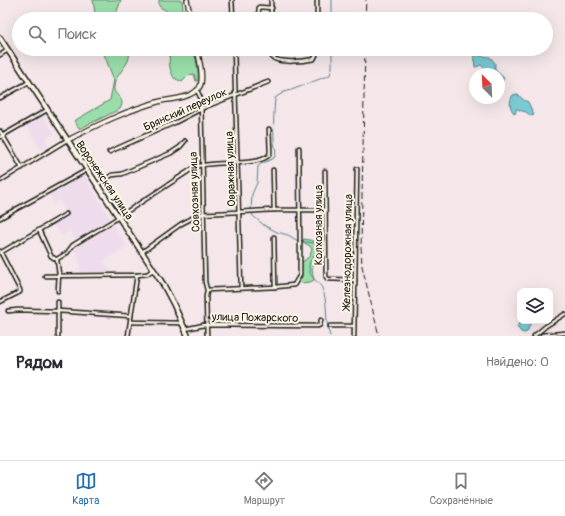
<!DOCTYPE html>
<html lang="ru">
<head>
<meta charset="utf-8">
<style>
  :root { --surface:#fff; --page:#f7f7f7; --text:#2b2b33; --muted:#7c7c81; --line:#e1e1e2; --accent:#1f6fb2 }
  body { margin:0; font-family:Pangolin,sans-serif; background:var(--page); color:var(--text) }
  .controls { position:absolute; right:12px; bottom:12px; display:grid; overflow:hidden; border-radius:8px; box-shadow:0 4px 16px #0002 }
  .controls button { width:36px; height:36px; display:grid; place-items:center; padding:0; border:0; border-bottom:1px solid var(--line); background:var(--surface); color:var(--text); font:20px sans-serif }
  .compass { position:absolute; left:469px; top:68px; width:36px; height:36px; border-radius:50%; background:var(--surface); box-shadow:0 4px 16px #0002; rotate:336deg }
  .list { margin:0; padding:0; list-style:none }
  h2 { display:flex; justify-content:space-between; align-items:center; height:52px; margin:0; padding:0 16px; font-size:17px }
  h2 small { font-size:13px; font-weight:400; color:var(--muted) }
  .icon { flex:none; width:22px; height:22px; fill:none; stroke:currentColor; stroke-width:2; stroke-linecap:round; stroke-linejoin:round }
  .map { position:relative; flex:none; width:565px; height:336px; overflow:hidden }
  .search { position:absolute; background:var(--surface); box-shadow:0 4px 16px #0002; left:12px; right:12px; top:12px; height:44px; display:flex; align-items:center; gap:10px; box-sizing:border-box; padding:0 14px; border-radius:22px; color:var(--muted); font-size:15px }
  .sheet { height:124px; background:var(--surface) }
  nav { display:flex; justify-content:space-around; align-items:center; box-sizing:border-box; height:56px; border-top:1px solid var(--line); background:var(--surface); font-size:11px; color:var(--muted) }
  nav a { display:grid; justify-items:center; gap:2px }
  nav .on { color:var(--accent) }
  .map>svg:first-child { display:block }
</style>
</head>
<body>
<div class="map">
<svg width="565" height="336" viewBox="0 0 565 336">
  <rect width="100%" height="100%" fill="#f4e6e9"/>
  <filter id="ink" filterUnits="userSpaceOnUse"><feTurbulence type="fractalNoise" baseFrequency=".025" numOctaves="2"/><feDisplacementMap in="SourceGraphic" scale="8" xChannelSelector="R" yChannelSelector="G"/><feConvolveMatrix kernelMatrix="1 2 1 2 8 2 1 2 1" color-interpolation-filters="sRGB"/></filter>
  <g filter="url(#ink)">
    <g fill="#eedcec">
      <path d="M43 115 54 133 45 139 49 146 41 150 26 125Z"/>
      <path d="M84 175 111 220 112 223 127 246 104 261 111 272 80 273V264L78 260 80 258 71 245 76 241 70 231 64 235H61L51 221 66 212 59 200 54 203 48 193Z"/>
    </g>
    <g fill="#99deaa" stroke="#5a7d63">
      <path d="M93 0H121L117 11 116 19H96Z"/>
      <path d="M159 0H182L184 19H173C170 11 165 11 159 6Z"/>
      <path d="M102 49H131C130 53 129 57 128 61 124 69 114 78 114 87 113 97 127 97 120 109L81 128H79L74 121 110 100 114 80Z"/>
      <path d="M178 49H191C198 58 198 70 198 81H196L194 74 189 75 182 82 174 78C170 71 168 62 170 55L176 52Z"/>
      <path d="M304 239C328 243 317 248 313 264 311 269 313 275 314 280L310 282 301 283 299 281 301 273V263L310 256 312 249 310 246 303 242Z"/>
    </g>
    <g fill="#7acad3" stroke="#54848a">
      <path d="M476 55C478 55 488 57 490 57L495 63V70L504 78 502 81H499V74H490L481 65 476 67H475L474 57Z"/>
      <path d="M516 94C521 96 523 101 528 102L534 115 531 116 526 112 519 110 517 108 515 114C509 109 509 100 513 95Z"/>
      <path d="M521 321H534L531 322 527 332 524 333 521 332 517 327Z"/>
    </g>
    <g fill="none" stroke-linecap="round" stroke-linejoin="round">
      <g stroke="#54848a" stroke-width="1">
        <path d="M332 0V19"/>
        <path d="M330 336C324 320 329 304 322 288 318 280 309 278 309 268 308 261 315 255 319 249L318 246 314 243 298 241 288 235 277 232 265 226 253 216 251 211 252 194 257 183 258 166 261 164 274 158C278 151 274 147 274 140 273 126 274 111 275 98L284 92 294 89 330 75 332 68V49"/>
      </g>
      <g stroke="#1c1c1c" stroke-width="5.5">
        <g id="minor">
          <path d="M232 0 233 19"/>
          <path d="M258 19 259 7 272 8"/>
          <path d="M271 19V0"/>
          <path d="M317 19V0"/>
          <path d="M234 49 241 288"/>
          <path d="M271 49 272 57C279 64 305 61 314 59L316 55V49"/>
          <path d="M0 55 8 50"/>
          <path d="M197 90 201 99 205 282 207 290 206 297 207 336"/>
          <path d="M0 98 29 82"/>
          <path d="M0 131 22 168"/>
          <path d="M0 137 47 110"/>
          <path d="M299 148 300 240"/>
          <path d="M109 152 176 122 205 107 268 82"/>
          <path d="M273 170 274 210"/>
          <path d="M325 171 326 277 328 279 355 280"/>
          <path d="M0 181 67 140"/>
          <path d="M97 185 112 175 122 174 171 153 180 147 185 141"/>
          <path d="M0 218 87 170"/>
          <path d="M39 230 51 256 57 260 59 274 58 291"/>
          <path d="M274 237 275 287"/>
          <path d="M0 251 20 290V292L0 302"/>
          <path d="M142 252 181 224 200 214 274 210H325"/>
          <path d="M0 253 66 214"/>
          <path d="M57 259 67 253 73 245 111 222 195 167C212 160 259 167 269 155L270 152 269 129"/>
          <path d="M45 276 137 275 147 274 153 270"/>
          <path d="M207 290 275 287 294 285 300 275V242"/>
          <path d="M58 302V336"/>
          <path d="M8 311 18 310 58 311 131 316"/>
          <path d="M131 322 182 323"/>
          <path d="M330 326H353"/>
          <path d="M185 329 204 325 318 326 320 325 321 320"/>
          <path d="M542 335 565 333"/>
          <path d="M128 336 137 275"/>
          <path d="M354 336 357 169"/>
          <path d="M534 336 546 326 565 314"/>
        </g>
      </g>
      <g stroke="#1c1c1c" stroke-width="6">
        <g id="major">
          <path d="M187 0 191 19"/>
          <path d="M68 140C99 124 127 110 161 101 173 99 191 98 199 88 205 80 199 59 197 49"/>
        </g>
      </g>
      <g stroke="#1c1c1c" stroke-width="7">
        <path id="highway" d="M0 38 163 284 173 303 188 336"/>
      </g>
      <use href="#minor" stroke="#fcf5e5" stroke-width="2.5"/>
      <use href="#major" stroke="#fcf5e5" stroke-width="3.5"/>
      <use href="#highway" stroke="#fcf5e5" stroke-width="4"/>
      <g stroke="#1c1c1c" stroke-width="1" stroke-dasharray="6 3" stroke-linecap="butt">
        <path d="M365 19 366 0"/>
        <path d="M365 49 361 246 362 266 379 336"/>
      </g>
    </g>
  </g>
  <g text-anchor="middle" stroke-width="4" stroke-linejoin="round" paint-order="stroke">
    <g font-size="11" fill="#1c1c1c" stroke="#fcf5e5">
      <text transform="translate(185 109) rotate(-24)" y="4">Брянский переулок</text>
      <text transform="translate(230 169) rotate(-92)" y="4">Овражная улица</text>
      <text transform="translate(105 180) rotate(56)" y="4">Воронежская улица</text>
      <text transform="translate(194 192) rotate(-92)" y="4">Совхозная улица</text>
      <text transform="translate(318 225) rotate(-90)" y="4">Колхозная улица</text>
      <text transform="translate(347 252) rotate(-89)" y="4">Железнодорожная улица</text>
      <text transform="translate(255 317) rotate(1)" y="4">улица Пожарского</text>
    </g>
  </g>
</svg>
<div class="controls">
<button><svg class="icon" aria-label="layers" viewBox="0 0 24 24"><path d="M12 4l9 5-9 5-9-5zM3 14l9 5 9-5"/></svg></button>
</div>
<svg class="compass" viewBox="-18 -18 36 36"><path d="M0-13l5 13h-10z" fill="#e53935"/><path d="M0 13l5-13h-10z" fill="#7c7c81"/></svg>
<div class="search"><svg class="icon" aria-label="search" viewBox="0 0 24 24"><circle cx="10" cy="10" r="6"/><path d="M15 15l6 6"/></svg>Поиск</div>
</div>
<section class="sheet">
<h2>Рядом<small>Найдено: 0</small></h2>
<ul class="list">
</ul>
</section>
<nav>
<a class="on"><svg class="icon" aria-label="map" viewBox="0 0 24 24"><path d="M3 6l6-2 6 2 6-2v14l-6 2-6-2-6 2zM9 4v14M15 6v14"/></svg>Карта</a>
<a><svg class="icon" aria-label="directions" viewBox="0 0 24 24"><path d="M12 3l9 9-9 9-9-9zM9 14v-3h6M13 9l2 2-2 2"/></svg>Маршрут</a>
<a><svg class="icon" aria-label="saved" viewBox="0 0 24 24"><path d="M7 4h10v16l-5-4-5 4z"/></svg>Сохранённые</a>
</nav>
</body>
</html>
